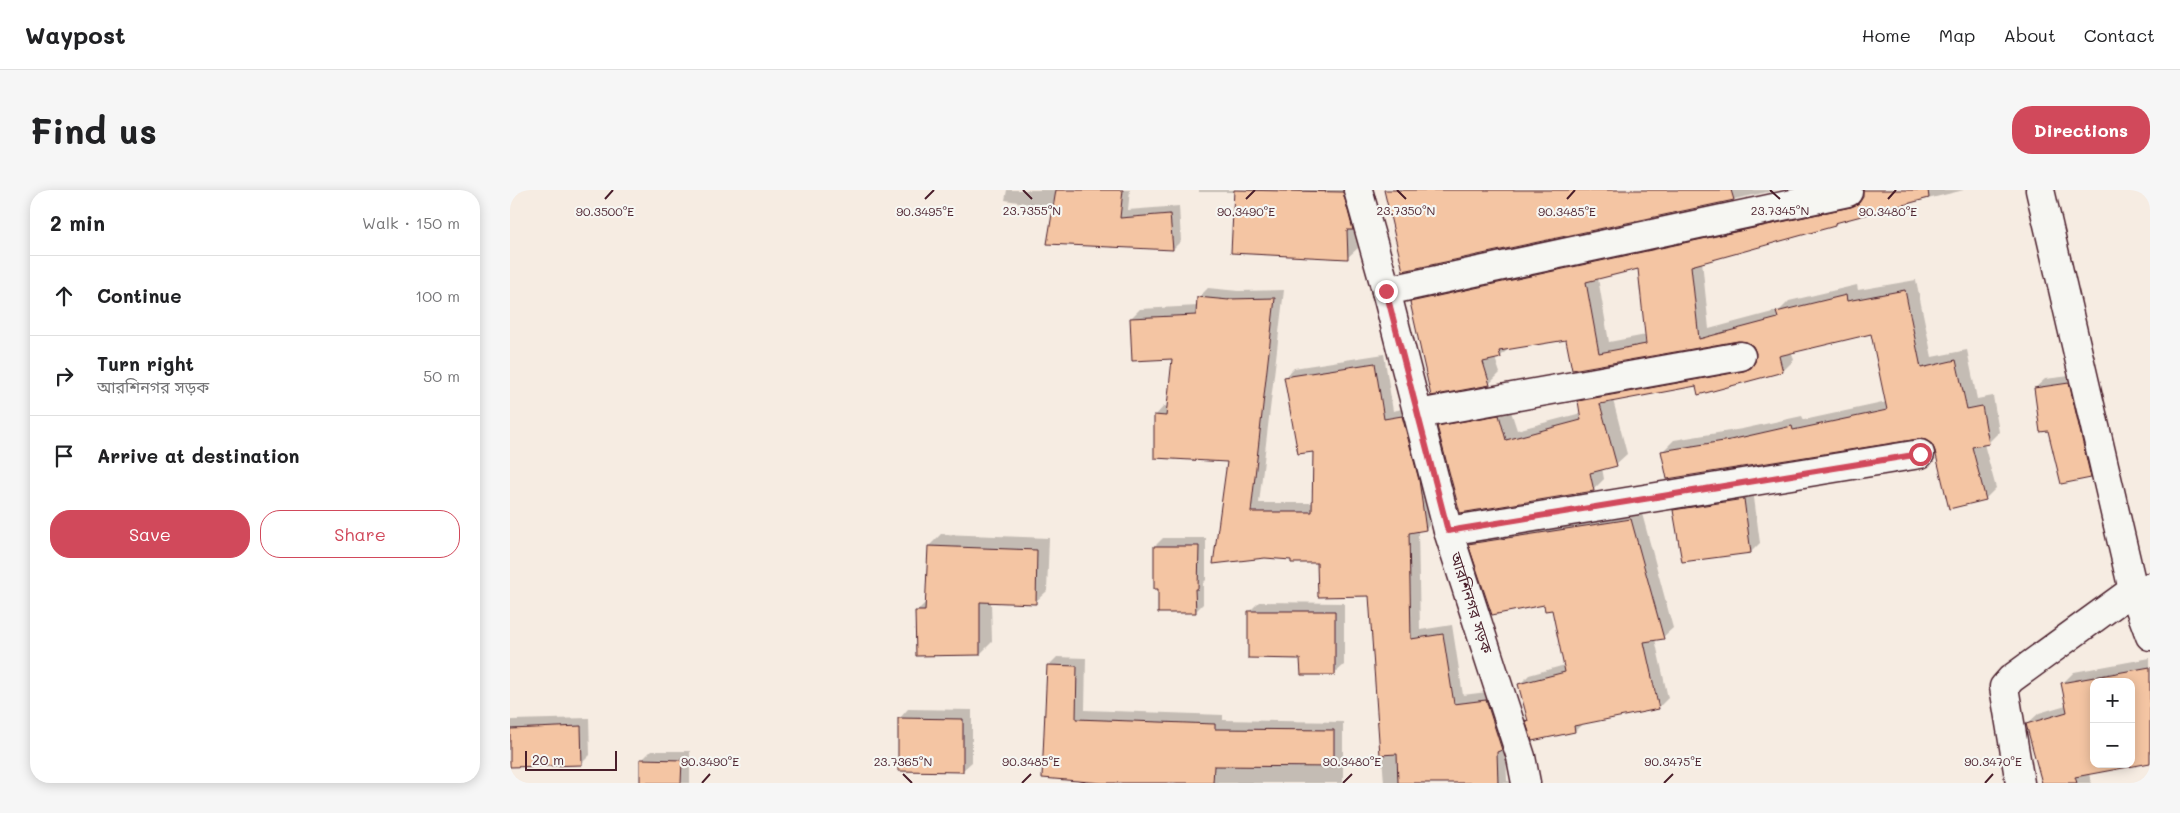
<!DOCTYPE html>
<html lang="en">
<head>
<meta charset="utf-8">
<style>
  :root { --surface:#fff; --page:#f6f6f6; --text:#202124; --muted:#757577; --line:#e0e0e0; --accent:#d1495b }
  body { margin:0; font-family:Mali,"Noto Sans Bengali",sans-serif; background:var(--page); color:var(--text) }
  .controls { position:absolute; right:15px; bottom:15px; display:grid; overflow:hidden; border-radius:10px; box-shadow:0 2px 12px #0003 }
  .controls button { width:45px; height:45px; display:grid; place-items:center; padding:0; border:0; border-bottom:1px solid var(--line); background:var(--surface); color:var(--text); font:25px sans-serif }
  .scale { position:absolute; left:15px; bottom:12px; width:92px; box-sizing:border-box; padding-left:5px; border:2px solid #4a1f2b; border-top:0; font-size:14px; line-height:18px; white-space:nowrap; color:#4a1f2b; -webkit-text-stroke:4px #f6f6f2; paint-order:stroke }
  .stop { position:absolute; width:15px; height:15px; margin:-11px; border:4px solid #d1495b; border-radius:50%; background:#fff }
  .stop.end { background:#d1495b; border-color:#fff; box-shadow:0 1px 5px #0008 }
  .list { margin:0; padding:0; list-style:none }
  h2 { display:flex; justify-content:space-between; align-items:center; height:65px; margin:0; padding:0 20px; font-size:21px }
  h2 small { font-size:16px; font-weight:400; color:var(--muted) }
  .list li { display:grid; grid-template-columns:32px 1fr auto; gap:15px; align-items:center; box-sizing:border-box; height:80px; padding:0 20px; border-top:1px solid var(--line) }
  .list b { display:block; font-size:19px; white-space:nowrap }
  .list p { margin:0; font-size:16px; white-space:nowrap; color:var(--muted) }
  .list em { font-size:16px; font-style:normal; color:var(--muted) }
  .actions { display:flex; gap:10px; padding:15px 20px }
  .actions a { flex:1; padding:11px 0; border:1px solid var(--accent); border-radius:20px; text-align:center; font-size:18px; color:var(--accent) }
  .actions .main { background:var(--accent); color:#fff }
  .icon { flex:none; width:28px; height:28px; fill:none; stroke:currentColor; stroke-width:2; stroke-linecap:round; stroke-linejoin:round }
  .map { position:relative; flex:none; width:1640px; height:593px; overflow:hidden; border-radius:20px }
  header { display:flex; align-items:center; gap:30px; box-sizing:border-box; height:70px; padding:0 25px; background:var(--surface); border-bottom:1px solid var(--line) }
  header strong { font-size:24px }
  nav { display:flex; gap:28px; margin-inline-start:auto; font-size:18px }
  .intro { display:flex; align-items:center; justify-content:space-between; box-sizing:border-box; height:120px; padding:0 30px }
  h1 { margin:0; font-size:35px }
  .button { padding:12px 22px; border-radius:20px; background:var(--accent); color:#fff; font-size:18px; font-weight:700 }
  main { display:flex; gap:30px; padding:0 30px }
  aside { flex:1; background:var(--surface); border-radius:20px; box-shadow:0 2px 12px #0003 }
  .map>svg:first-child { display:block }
</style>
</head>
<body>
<header>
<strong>Waypost</strong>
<nav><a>Home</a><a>Map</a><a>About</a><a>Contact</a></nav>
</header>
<div class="intro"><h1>Find us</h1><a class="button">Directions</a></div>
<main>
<aside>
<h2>2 min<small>Walk · 150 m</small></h2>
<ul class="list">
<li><svg class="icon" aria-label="ahead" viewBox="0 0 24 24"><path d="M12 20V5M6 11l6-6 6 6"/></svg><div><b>Continue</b></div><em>100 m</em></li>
<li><svg class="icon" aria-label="right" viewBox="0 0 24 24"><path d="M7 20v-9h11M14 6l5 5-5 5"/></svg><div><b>Turn right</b><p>আরশিনগর সড়ক</p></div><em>50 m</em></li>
<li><svg class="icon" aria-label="arrive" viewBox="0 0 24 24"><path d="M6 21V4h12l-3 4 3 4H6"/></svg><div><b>Arrive at destination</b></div></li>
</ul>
<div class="actions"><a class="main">Save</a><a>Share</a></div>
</aside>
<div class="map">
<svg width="1640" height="593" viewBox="0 0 1640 593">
  <rect width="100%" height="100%" fill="#f6ece2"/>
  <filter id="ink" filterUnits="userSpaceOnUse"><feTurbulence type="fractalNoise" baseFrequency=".02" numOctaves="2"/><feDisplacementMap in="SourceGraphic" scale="10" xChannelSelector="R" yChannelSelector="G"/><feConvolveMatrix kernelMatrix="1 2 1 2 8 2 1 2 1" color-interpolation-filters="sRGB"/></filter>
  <g filter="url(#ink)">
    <g fill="#0003" fill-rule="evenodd">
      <path d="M497 0H620L618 20 669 16 671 51 663 59 544 18 495 10Z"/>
      <path d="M689 0H845L848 58 837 68 725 2H689Z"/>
      <path d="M875 0H1267L894 80Z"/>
      <path d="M1355 0H1454L1329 31 1325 34 1192 71 1199 139 1270 120 1279 111 1347 95 1348 100 1406 90 1422 167 1457 160 1467 209 1483 206 1489 242 1478 253 1474 254 1486 298 1475 309 1416 248 1153 261 1164 250 1232 239 1292 226 1294 230 1377 212 1362 142 1281 161 1284 170 1273 181 1189 203 1186 194 1103 210 1117 264 1106 274 1092 278 1094 289 1083 300 929 237 939 226 999 215 1007 240 1071 223 1069 212 1080 201 1247 171 1248 164 1244 156 1237 150 1228 149 1063 179 1057 149 998 159 990 167 985 168 990 183 979 194 901 112 912 101 1354 7ZM1129 78 1136 145 1099 152 1088 88Z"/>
      <path d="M698 98 728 101 774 100 749 313H804V260L775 187 784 178 874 164 883 221 901 217 925 329 916 339 908 340 910 440 942 435 953 505 985 501 996 555 997 591 1010 593H874L860 404 808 372 755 367 718 271 645 226 654 216 658 217 663 168 621 128 630 119 688 116V108Z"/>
      <path d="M1568 185 1589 277 1580 287 1539 239 1525 198 1535 189Z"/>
      <path d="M1243 300 1250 353 1241 362 1164 321 1173 311Z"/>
      <path d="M1131 320 1163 438 1153 447 1145 449 1158 508 1148 518 1073 533 1065 541 1023 549 1017 530 1019 528 1010 494 1019 485 1055 475 1043 418 960 354 969 344Z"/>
      <path d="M431 344 539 348 537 401 525 412 481 411 482 452 470 464 407 421 417 411 419 356Z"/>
      <path d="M653 348H696V390L693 393V414L685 422 649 398 645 356Z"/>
      <path d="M749 412 834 413V475L824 484 792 467 739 422Z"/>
      <path d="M547 467 576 468 575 520 713 525V530L833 532V593H582L538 476Z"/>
      <path d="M1640 468V571L1579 583 1581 593H1532L1517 534 1529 523 1556 515 1552 494 1564 482ZM1584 492H1621V574H1584Z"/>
      <path d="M398 519 462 520V572L452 581 389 529Z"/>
      <path d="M79 528 80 565 71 574 0 576V532L2 530Z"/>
      <path d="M141 561H180V593H131L132 570Z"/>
    </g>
    <g fill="#f4c5a3" stroke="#4a1f2b" fill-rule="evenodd">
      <path d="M546 0H613L610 28 660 24 663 60 537 54Z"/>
      <path d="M724 0 833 2 843 40H837L838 69 721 63Z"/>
      <path d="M874 0H1221L1224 10 893 81Z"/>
      <path d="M1353 0H1418L1419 8 1325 33V36L1181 76 1189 149 1268 128 1266 122 1336 105 1337 111 1395 100 1411 178 1446 170 1457 219 1472 216 1479 254 1462 257 1476 310 1439 319 1425 261 1422 254 1416 250 1408 249 1157 289 1151 261 1220 250 1282 236 1283 240 1377 220 1361 144 1269 166 1273 182 1188 205 1186 196 1090 214 1107 276 1080 283 1084 301 950 323 927 236 989 225 996 250 1071 230 1068 211 1234 181 1241 178 1245 172 1246 163 1243 156 1237 152 1228 151 1062 180 1056 150 989 161 991 168 973 172 980 195 921 206 900 112 1341 17 1349 13 1353 7ZM1128 79 1136 154 1089 163 1076 92Z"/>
      <path d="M687 107 719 110V109L765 108 741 322H802L803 262 788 264 774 187 865 173 874 229 892 226 909 290 916 340 899 343 901 449 933 444 944 514 976 510 992 560 987 562 988 593H888L887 564 870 565 859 406 808 407 807 373H781V370L755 368 703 374 717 272 644 268V225L656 226 662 169 622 171 620 128 686 125Z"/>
      <path d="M1559 193 1581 288 1551 294 1538 241 1530 242 1524 198Z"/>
      <path d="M1234 309 1241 363 1172 372 1163 320Z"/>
      <path d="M1121 329 1154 449 1134 452 1149 519 1064 536 1065 542 1022 551 1015 530 1018 531 1008 494 1055 482 1042 420 1035 421 1034 415 982 425 958 354Z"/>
      <path d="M418 356 527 360 526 414 470 412V465L406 466 405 421H415Z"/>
      <path d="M644 356H689L688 399H685L686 423H648V399H644Z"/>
      <path d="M738 421H825V485H791L790 469 738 468Z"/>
      <path d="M537 475 567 476 566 529 705 534V539L824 540V577L704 576 703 593H592L532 588Z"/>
      <path d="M1640 477V573L1565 587 1567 593H1532L1516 534 1557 522 1551 493ZM1584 492H1621V574H1584Z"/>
      <path d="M388 528 453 529V582L388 581Z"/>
      <path d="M71 536 72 575 0 577V539Z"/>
      <path d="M130 569 172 570 171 593H130Z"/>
    </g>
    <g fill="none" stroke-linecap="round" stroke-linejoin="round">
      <g stroke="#4a1f2b" stroke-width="31">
        <g id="minor">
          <path d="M1530 0 1623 400 1640 446"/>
          <path d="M876 101 1338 2"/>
          <path d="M908 224 1231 166"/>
          <path d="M938 341 1410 264"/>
          <path d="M1510 593 1494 497 1501 489 1623 400 1640 397"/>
        </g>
      </g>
      <g stroke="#4a1f2b" stroke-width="31">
        <path id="tertiary" d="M848 0 873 89 938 341 1011 567 1016 593"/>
      </g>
      <use href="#minor" stroke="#f6f6f2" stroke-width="28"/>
      <use href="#tertiary" stroke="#f6f6f2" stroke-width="28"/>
    </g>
  </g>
  <g fill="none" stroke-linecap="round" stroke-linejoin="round" filter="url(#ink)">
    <path stroke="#d1495b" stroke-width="6" d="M876 101 938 341 1410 264"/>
  </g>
  <path fill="none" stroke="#4a1f2b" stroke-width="2" d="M513 0 522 9M887 0 896 9M1260 0 1270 9M95 9 103 0M415 9 424 0M736 9 745 0M1057 9 1065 0M1378 9 1386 0M393 584 402 593M192 593 200 584M512 593 521 584M833 593 842 584M1154 593 1163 584M1475 593 1483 584"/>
  <g text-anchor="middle" stroke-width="4.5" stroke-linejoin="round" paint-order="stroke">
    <g font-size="15" fill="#4a1f2b" stroke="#f6f6f2">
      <text transform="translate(961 413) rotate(72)" y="5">আরশিনগর সড়ক</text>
    </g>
  </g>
  <g font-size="12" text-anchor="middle" fill="#4a1f2b" stroke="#f6f6f2" stroke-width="4.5" stroke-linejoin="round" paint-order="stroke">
    <text x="522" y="25">23.7355°N</text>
    <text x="896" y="25">23.7350°N</text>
    <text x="1270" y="25">23.7345°N</text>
    <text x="95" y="26">90.3500°E</text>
    <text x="415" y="26">90.3495°E</text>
    <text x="736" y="26">90.3490°E</text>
    <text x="1057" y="26">90.3485°E</text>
    <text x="1378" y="26">90.3480°E</text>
    <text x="200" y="576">90.3490°E</text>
    <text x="521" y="576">90.3485°E</text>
    <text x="842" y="576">90.3480°E</text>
    <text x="1163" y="576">90.3475°E</text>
    <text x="1483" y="576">90.3470°E</text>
    <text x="393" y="576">23.7365°N</text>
  </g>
</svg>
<div class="controls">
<button>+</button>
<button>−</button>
</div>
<div class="scale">20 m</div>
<div class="stop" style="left:1410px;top:264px"></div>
<div class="stop end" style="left:876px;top:101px"></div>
</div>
</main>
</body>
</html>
